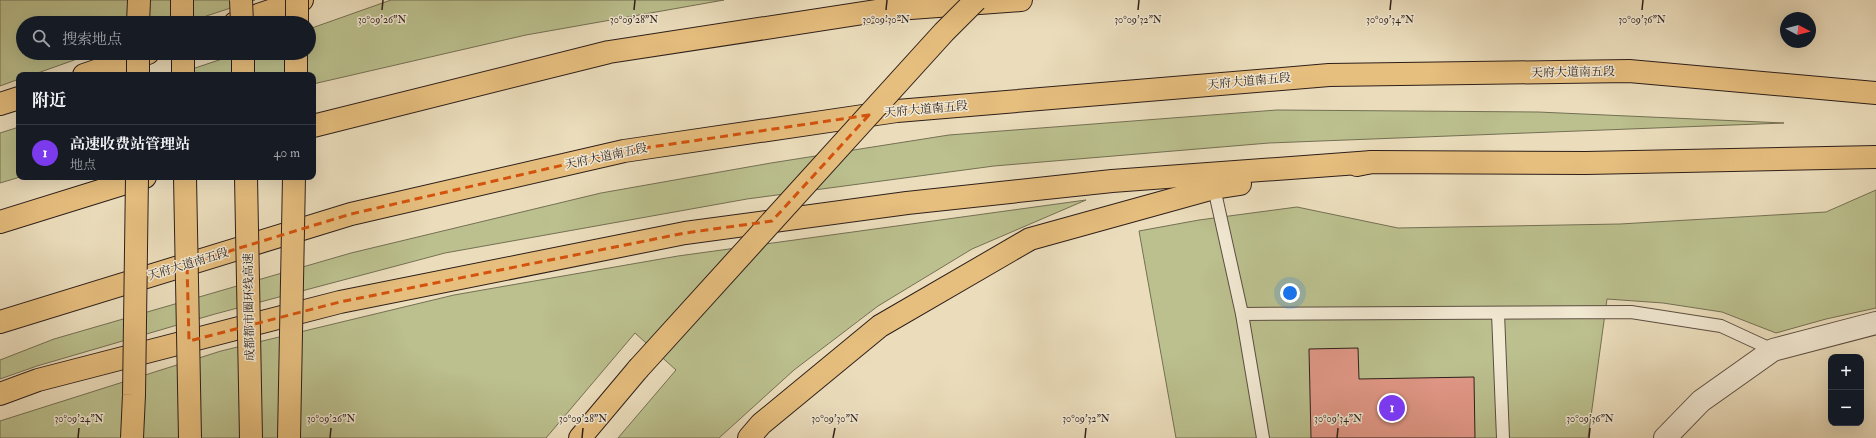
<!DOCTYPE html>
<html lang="zh">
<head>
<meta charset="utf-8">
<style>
  :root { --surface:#171b24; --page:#20242c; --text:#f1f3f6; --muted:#9ea1a6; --line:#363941; --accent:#7c3aed }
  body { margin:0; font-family:"IM FELL Double Pica","Noto Serif SC",serif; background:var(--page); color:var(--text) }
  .controls { position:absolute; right:12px; bottom:12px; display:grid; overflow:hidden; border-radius:8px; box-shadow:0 4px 16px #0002 }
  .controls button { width:36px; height:36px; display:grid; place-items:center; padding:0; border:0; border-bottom:1px solid var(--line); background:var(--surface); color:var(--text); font:20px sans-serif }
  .compass { position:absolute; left:1780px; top:12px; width:36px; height:36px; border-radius:50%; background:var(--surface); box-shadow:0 4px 16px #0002; rotate:97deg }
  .you { position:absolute; left:1290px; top:293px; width:14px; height:14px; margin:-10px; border:3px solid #fff; border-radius:50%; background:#1a73e8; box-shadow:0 0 0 6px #1a73e833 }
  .badge { display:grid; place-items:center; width:26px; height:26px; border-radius:50%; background:var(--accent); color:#fff; font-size:13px; font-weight:700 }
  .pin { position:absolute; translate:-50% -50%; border:2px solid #fff; box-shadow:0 1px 4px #0006 }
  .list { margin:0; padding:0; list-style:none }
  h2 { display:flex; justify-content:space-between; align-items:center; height:52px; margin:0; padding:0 16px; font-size:17px }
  h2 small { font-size:13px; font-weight:400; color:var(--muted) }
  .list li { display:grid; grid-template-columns:26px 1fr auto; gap:12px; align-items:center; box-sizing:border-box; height:56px; padding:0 16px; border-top:1px solid var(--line) }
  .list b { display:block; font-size:15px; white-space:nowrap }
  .list p { margin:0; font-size:13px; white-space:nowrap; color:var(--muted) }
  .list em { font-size:13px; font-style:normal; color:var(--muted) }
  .icon { flex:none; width:22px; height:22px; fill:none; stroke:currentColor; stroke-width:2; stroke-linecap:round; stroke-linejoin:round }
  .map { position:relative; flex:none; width:1876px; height:438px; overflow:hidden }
  .search { position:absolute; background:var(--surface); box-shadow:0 4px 16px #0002; left:16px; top:16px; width:300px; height:44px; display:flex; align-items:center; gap:10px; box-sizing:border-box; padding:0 14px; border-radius:22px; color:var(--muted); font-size:15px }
  .panel { position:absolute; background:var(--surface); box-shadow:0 4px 16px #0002; left:16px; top:72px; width:300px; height:108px; border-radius:8px }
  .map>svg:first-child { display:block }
</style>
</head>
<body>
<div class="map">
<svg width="1876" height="438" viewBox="0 0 1876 438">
  <rect width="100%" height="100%" fill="#ebddbc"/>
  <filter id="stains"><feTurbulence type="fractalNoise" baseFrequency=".005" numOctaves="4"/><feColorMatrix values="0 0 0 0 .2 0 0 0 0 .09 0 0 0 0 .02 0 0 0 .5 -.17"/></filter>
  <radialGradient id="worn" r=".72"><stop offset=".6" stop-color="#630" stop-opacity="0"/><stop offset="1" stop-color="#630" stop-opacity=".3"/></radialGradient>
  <g fill="#bbc08e" stroke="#747054">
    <path d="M0 0H255L185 23H23V53H94L32 75H19V79L0 86Z"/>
    <path d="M391 0H724L526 35 313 84V75H174L240 53H309V29Z"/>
    <path d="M1277 110 1538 112 1784 123 1269 143 994 166 747 199 445 253 215 314 37 366 0 379V360L54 339 351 253 601 193 771 163 949 135Z"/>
    <path d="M19 127 20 177 0 183V133Z"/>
    <path d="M1876 190V308L1826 319 1776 333 1722 312 1663 303 1607 299 1588 438H1176L1139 231 1199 220 1297 207 1398 228 1620 224 1826 212Z"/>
    <path d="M1086 200 972 249 878 306 794 370 719 438H618L676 370 635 333 546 438H0V421L221 351 454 295 678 256Z"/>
  </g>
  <path fill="#e19887" stroke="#2d1f1a" d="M1358 348 1359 379 1474 377 1475 438H1311L1309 349Z"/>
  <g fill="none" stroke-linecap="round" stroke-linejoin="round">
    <g stroke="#5c4e42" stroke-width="14">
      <g id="service">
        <path d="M1214 188 1242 314"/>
        <path d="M1498 313 1503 438"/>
        <path d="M1263 438 1242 314 1631 312 1721 326 1773 350"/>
      </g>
    </g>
    <g stroke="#5c4e42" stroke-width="24">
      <path id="tertiary" d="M1665 438 1701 401 1773 350 1876 323"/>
    </g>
    <g stroke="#2d1f1a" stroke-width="24">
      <g id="primary">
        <path d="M313 126 609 52 883 10 1021 0"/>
        <path d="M0 222 145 177"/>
        <path d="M0 322 351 214 624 151 897 111 1329 75 1629 71 1876 93"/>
      </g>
    </g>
    <g stroke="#2d1f1a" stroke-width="24">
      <g id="motorway">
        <path d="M182 0V23"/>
        <path d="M138 23 139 0"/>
        <path d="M235 23 302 0"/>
        <path d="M183 53V75"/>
        <path d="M243 53V75"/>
        <path d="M84 75 148 53"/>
        <path d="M296 75V53"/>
        <path d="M0 104 19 98"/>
        <path d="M1357 165 1372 162 1586 163 1876 157"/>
        <path d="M0 394 38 380 340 302 685 233 907 203 1112 181 1372 162"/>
        <path d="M580 438 638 369"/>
        <path d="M749 438 761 424 880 326 1030 239 1214 188 1240 184"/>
      </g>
    </g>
    <use href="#service" stroke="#f2e9d3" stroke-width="12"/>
    <use href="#tertiary" stroke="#f2e9d3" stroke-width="22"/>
    <use href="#primary" stroke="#e6be7e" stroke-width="22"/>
    <use href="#motorway" stroke="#e6be7e" stroke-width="22"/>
    <g stroke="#2d1f1a" stroke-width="24" stroke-linecap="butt">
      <g id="motorway-bridge">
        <path d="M241 0 242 23"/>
        <path d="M297 23V0"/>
        <path d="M138 75V53"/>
        <path d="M185 177 190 438"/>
        <path d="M246 177 251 438"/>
        <path d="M638 369 944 32 976 0"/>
        <path d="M132 438 134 395 137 177"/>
        <path d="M289 438 294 177"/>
      </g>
    </g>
    <use href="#motorway-bridge" stroke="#e6be7e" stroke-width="22"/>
  </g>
  <path fill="none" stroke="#d5530d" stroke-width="3" stroke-dasharray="8 5" stroke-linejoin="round" d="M869 115 772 221 685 233 340 302 189 341 187 264 351 214 624 151Z"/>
  <path fill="none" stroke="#2d1f1a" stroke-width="1.5" d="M382 10 383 0M634 10 635 0M886 10 887 0M1138 10 1139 0M1390 10 1391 0M1642 10 1643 0M78 438 79 428M330 438 331 428M582 438 583 428M833 438 835 428M1085 438 1086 428M1337 438 1338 428M1589 438 1590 428"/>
  <g text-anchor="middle" stroke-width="3" stroke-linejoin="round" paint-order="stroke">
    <g font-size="12" fill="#2d1f1a" stroke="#f2e9d3">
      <text transform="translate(1573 72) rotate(-1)" y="4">天府大道南五段</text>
      <text transform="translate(1249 81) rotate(-5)" y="4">天府大道南五段</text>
      <text transform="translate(926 109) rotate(-5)" y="4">天府大道南五段</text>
      <text transform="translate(606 156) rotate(-12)" y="4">天府大道南五段</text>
      <text transform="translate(188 264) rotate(-17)" y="4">天府大道南五段</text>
      <text transform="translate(249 307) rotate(-91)" y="4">成都都市圈环线高速</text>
    </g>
  </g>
  <g font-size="10" text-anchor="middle" fill="#2d1f1a" stroke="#f2e9d3" stroke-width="3" stroke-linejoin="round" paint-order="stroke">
    <text x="382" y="23">30°09'26"N</text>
    <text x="634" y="23">30°09'28"N</text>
    <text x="886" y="23">30°09'30"N</text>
    <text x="1138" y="23">30°09'32"N</text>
    <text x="1390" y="23">30°09'34"N</text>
    <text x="1642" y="23">30°09'36"N</text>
    <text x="79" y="422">30°09'24"N</text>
    <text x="331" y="422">30°09'26"N</text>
    <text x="583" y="422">30°09'28"N</text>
    <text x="835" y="422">30°09'30"N</text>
    <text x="1086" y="422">30°09'32"N</text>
    <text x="1338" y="422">30°09'34"N</text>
    <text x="1590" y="422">30°09'36"N</text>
  </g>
  <rect width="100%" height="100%" filter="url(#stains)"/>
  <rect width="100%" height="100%" fill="url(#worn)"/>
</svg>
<div class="controls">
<button>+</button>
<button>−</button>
</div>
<svg class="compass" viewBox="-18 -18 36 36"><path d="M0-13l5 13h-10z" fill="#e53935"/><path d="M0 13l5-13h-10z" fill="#9ea1a6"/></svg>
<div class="you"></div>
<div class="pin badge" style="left:1392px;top:408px">1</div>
<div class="search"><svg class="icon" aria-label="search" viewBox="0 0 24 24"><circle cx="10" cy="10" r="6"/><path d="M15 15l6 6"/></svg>搜索地点</div>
<section class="panel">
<h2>附近<small></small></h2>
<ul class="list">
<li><span class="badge">1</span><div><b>高速收费站管理站</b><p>地点</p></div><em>40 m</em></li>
</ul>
</section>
</div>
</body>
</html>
